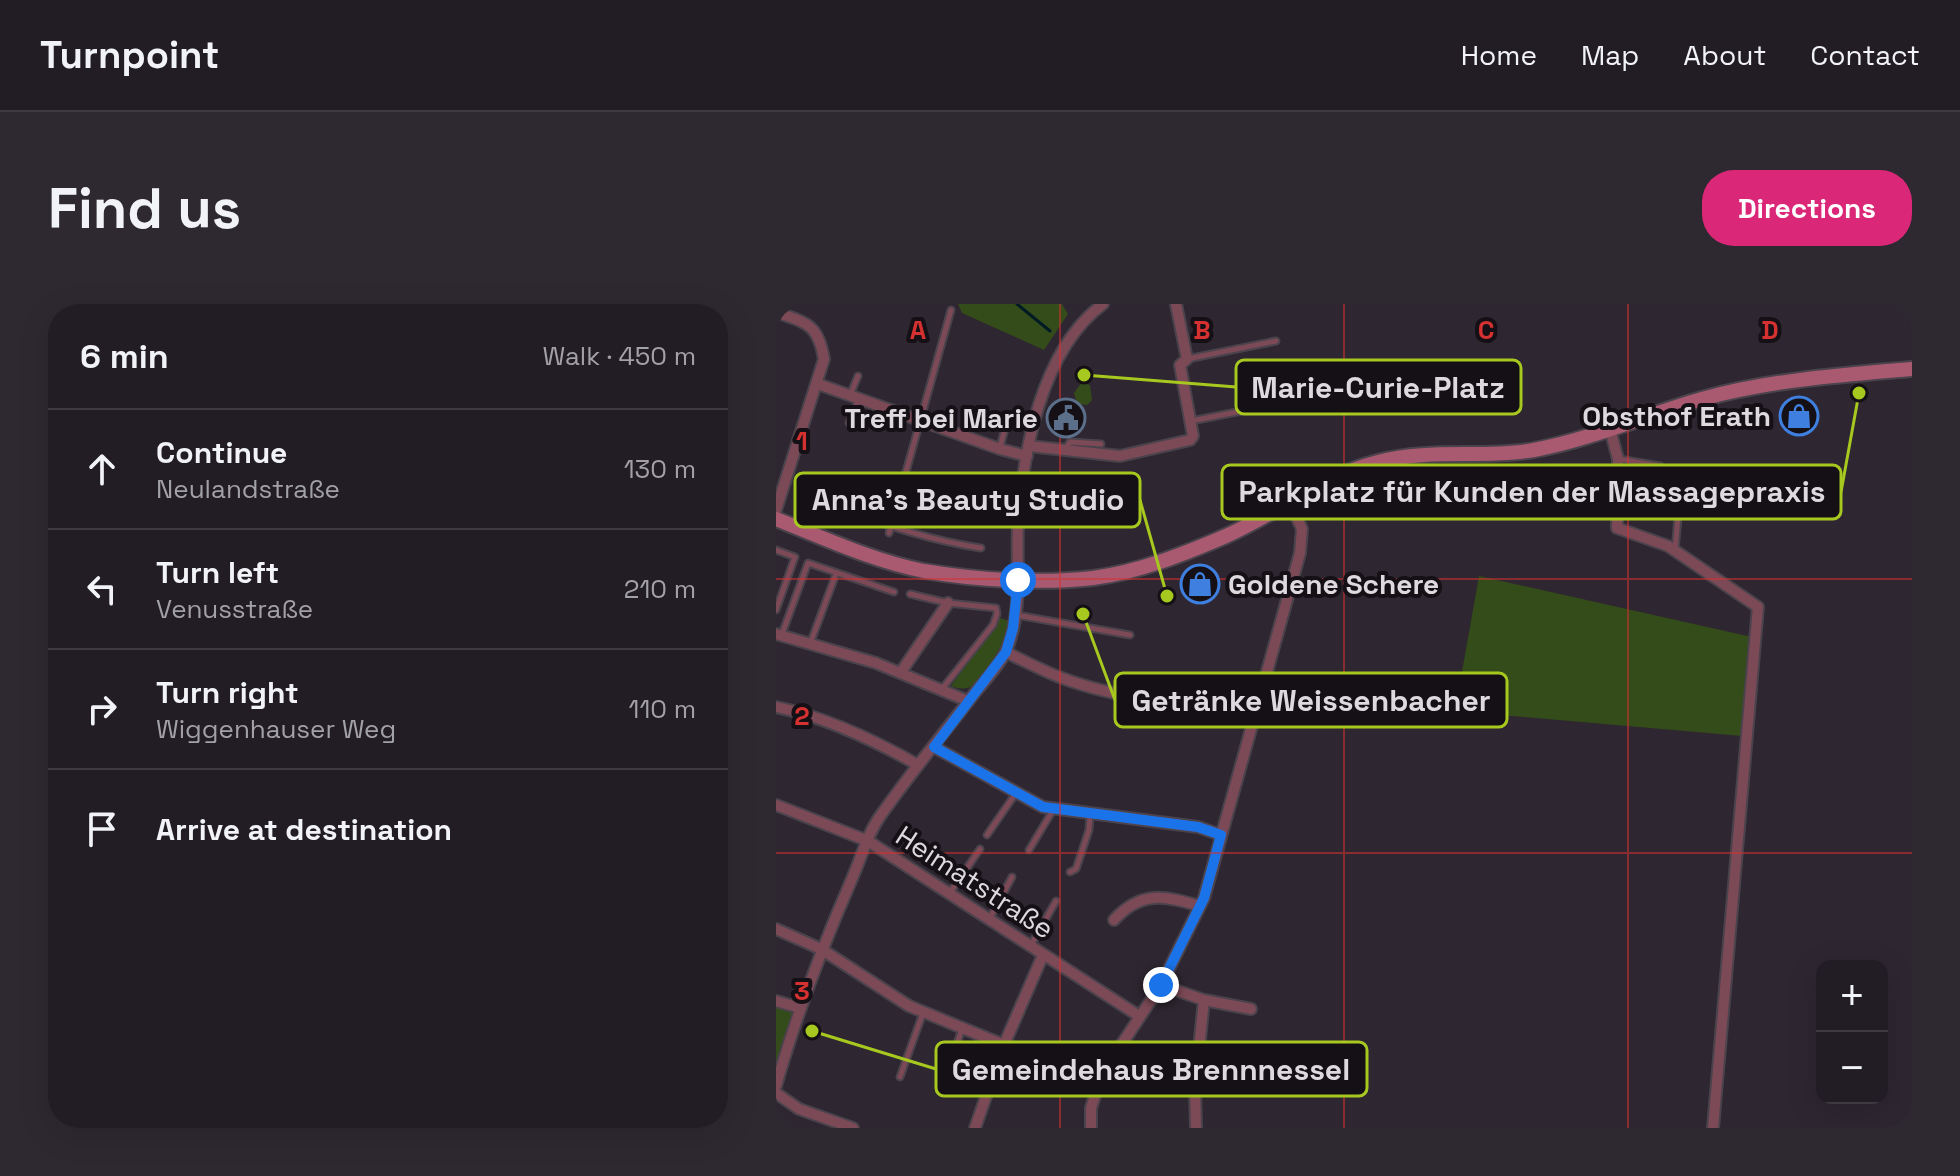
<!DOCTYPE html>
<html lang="en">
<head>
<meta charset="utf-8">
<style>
  :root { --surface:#221c24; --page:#2e2931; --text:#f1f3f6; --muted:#a2a1a6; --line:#3f3a41; --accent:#db2777 }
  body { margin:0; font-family:"Space Grotesk",sans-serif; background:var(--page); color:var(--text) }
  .controls { position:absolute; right:24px; bottom:24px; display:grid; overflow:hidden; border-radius:16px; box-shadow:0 8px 32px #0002 }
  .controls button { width:72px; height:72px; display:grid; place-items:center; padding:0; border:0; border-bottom:2px solid var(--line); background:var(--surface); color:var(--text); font:40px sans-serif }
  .stop { position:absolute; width:24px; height:24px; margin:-18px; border:6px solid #1a73e8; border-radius:50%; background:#fff }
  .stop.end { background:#1a73e8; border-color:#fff; box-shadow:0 2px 8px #0008 }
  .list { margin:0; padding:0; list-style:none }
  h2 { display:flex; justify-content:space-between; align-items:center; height:104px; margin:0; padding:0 32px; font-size:34px }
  h2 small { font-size:26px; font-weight:400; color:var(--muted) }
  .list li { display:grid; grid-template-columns:52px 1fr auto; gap:24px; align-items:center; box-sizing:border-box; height:120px; padding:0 32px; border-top:2px solid var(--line) }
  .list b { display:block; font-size:30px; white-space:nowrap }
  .list p { margin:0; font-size:26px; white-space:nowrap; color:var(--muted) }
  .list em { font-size:26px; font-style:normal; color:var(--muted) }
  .icon { flex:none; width:44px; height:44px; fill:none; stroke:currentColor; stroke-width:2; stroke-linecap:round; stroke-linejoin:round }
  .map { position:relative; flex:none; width:1136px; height:824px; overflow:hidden; border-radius:32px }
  header { display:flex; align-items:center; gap:48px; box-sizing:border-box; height:112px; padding:0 40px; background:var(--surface); border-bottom:2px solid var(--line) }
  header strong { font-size:38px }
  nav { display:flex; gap:44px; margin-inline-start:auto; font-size:28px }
  .intro { display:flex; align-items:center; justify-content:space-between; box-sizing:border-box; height:192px; padding:0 48px }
  h1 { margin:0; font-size:56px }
  .button { padding:20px 36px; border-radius:32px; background:var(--accent); color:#fff; font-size:28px; font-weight:700 }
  main { display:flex; gap:48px; padding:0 48px }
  aside { flex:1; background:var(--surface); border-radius:32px; box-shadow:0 8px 32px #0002 }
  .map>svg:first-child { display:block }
</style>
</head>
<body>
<header>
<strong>Turnpoint</strong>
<nav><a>Home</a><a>Map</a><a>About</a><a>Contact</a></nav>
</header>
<div class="intro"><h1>Find us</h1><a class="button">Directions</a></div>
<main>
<aside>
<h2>6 min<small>Walk · 450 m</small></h2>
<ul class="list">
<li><svg class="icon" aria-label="ahead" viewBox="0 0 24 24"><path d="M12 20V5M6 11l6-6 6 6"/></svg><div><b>Continue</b><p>Neulandstraße</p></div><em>130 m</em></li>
<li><svg class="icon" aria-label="left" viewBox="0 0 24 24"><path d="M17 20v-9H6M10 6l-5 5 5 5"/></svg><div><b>Turn left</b><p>Venusstraße</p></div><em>210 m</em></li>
<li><svg class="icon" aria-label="right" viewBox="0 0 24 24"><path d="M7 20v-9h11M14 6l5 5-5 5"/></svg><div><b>Turn right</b><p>Wiggenhauser Weg</p></div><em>110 m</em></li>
<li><svg class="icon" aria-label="arrive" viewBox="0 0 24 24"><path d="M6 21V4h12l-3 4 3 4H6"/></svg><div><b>Arrive at destination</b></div></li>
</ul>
</aside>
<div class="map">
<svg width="1136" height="824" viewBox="0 0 1136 824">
  <rect width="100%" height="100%" fill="#2e2630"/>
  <g fill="#344b1a">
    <path d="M182 0H286L292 10 268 46 186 9Z"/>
    <path d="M306 78 314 81 316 96 311 101 301 100 298 89Z"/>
    <path d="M703 272 976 333 966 432 679 407Z"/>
    <path d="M224 314 234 317C231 332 209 377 194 383 187 386 180 384 175 382Z"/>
    <path d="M0 701 18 707 19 710 0 770Z"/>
  </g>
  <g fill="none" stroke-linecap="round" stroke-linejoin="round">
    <path stroke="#001b24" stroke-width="3" d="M241 0 274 27"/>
    <g stroke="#4a434c" stroke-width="9">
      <g id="lane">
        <path d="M411 55 500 37"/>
        <path d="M74 91 82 72"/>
        <path d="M415 117 512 98"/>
        <path d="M73 119 83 94"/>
        <path d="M224 143 230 121"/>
        <path d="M289 146 294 138 325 140"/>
        <path d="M843 155 884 162 881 205 902 213 899 247"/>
        <path d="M27 193C86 212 143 235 205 244"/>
        <path d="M113 229 175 6"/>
        <path d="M0 246 19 253 0 306"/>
        <path d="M134 290 172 299 220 304 221 310 217 321 166 385"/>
        <path d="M240 311 354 331"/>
        <path d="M6 330 32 259 118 288"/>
        <path d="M34 340 60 270"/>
        <path d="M211 531 240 489"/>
        <path d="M253 546 277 506"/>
        <path d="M294 568 300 565 313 526 314 511"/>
        <path d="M173 590 204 545"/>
        <path d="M214 614 236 573"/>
        <path d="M255 641 280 597"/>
        <path d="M124 773 147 709"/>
        <path d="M165 786 186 725"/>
      </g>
    </g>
    <g stroke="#4a434c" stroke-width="14">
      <g id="street">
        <path d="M0 8C31 19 42 20 48 55L0 206"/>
        <path d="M42 80 224 145 251 152"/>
        <path d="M834 125 842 155 841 224 892 242 982 303 937 824"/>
        <path d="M253 142 344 152 414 136 417 132 404 61 411 55 400 0"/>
        <path d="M0 330 100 359 192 397"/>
        <path d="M230 348C248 357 267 367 286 374 347 397 416 401 481 406"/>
        <path d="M125 368 172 299"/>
        <path d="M0 403C50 413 98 436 142 461"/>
        <path d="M158 443 267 503 422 523 445 531"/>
        <path d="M0 501 92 537 363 712"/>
        <path d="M338 616C365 586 389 592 424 602"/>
        <path d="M0 625 45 645 133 702 228 741 326 770"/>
        <path d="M385 681 428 696 475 705"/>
        <path d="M0 697 24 704"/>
        <path d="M0 782C20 711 46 644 75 577 85 555 91 530 105 511 133 471 164 434 194 395 205 380 222 364 230 347 247 308 240 262 242 220 247 148 265 46 327 0"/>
        <path d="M0 789 23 805 77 824"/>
        <path d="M199 824 228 741 267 651"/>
        <path d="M315 824V804L326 770 385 681 428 594 524 249 526 225 513 196"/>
        <path d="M420 824 419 784 428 696"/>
      </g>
    </g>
    <g stroke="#4a434c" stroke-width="18">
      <path id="secondary" d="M0 215C48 234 97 257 148 267 200 276 265 280 317 274 363 268 408 250 450 232 502 209 546 172 602 158 654 144 708 155 758 146 816 135 870 111 926 95 993 76 1067 71 1136 65"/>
    </g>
    <use href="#lane" stroke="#7c4957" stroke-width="5"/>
    <use href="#street" stroke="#7c4957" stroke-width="10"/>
    <use href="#secondary" stroke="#a95970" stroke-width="14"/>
  </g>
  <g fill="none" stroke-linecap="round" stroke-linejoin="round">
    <path stroke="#1a73e8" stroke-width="10" d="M242 276 237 324 230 348 158 443 267 503 422 523 445 531 428 594 385 681"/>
  </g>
  <path fill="none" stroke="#d63131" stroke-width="2" stroke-opacity="0.55" d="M284 0V824M568 0V824M852 0V824M0 275H1136M0 549H1136"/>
  <defs>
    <g id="shop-ring" transform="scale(2)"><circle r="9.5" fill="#141015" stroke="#3f7fe0" stroke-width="1.5"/><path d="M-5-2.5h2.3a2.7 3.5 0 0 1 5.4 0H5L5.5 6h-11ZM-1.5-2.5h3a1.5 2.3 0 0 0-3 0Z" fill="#3f7fe0"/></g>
    <g id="civic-ring" transform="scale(2)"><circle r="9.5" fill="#141015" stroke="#5c6f8a" stroke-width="1.5"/><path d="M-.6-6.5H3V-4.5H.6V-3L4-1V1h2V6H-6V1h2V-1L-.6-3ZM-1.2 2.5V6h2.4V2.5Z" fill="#5c6f8a"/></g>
  </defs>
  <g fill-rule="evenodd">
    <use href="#shop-ring" x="1023" y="112"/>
    <use href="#civic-ring" x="290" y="114"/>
    <use href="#shop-ring" x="424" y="280"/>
  </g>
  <g text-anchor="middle" stroke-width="8" stroke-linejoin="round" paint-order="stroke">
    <g font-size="28" font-weight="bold" fill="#ded9df" stroke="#141015" text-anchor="end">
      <text x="995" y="122">Obsthof Erath</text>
      <text x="262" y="124">Treff bei Marie</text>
      <text x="452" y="290" text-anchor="start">Goldene Schere</text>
    </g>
    <g font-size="28" fill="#ded9df" stroke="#141015">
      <text transform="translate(199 578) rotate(33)" y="10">Heimatstraße</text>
    </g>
  </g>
  <g font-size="26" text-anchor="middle" font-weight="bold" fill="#d63131" stroke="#141015" stroke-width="8" stroke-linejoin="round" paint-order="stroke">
    <text x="142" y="35">A</text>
    <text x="426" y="35">B</text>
    <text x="710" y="35">C</text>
    <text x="994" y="35">D</text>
    <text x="26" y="146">1</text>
    <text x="26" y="421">2</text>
    <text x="26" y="696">3</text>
  </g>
  <path fill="none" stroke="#a7c81f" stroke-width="3" d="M308 71L460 83M1083 89L1065 188M391 292L364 196M307 310L339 396M36 727L160 765"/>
  <g fill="#a7c81f" stroke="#141015" stroke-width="3">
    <circle cx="308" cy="71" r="8"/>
    <circle cx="1083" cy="89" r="8"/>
    <circle cx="391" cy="292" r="8"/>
    <circle cx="307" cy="310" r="8"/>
    <circle cx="36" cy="727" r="8"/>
  </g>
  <g fill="#141015" stroke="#a7c81f" stroke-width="3">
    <rect x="460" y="56" width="285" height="54" rx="8"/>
    <rect x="446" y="161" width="619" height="54" rx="8"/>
    <rect x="19" y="169" width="345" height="54" rx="8"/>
    <rect x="339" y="369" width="392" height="54" rx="8"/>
    <rect x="160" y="738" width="431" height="54" rx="8"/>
  </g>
  <g font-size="30" text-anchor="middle" font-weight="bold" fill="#ded9df">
    <text x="602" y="94">Marie-Curie-Platz</text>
    <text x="756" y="198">Parkplatz für Kunden der Massagepraxis</text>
    <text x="192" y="206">Anna's Beauty Studio</text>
    <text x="535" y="407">Getränke Weissenbacher</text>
    <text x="375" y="776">Gemeindehaus Brennnessel</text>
  </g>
</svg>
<div class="controls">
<button>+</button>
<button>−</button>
</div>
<div class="stop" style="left:242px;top:276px"></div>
<div class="stop end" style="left:385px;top:681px"></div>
</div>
</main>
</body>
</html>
